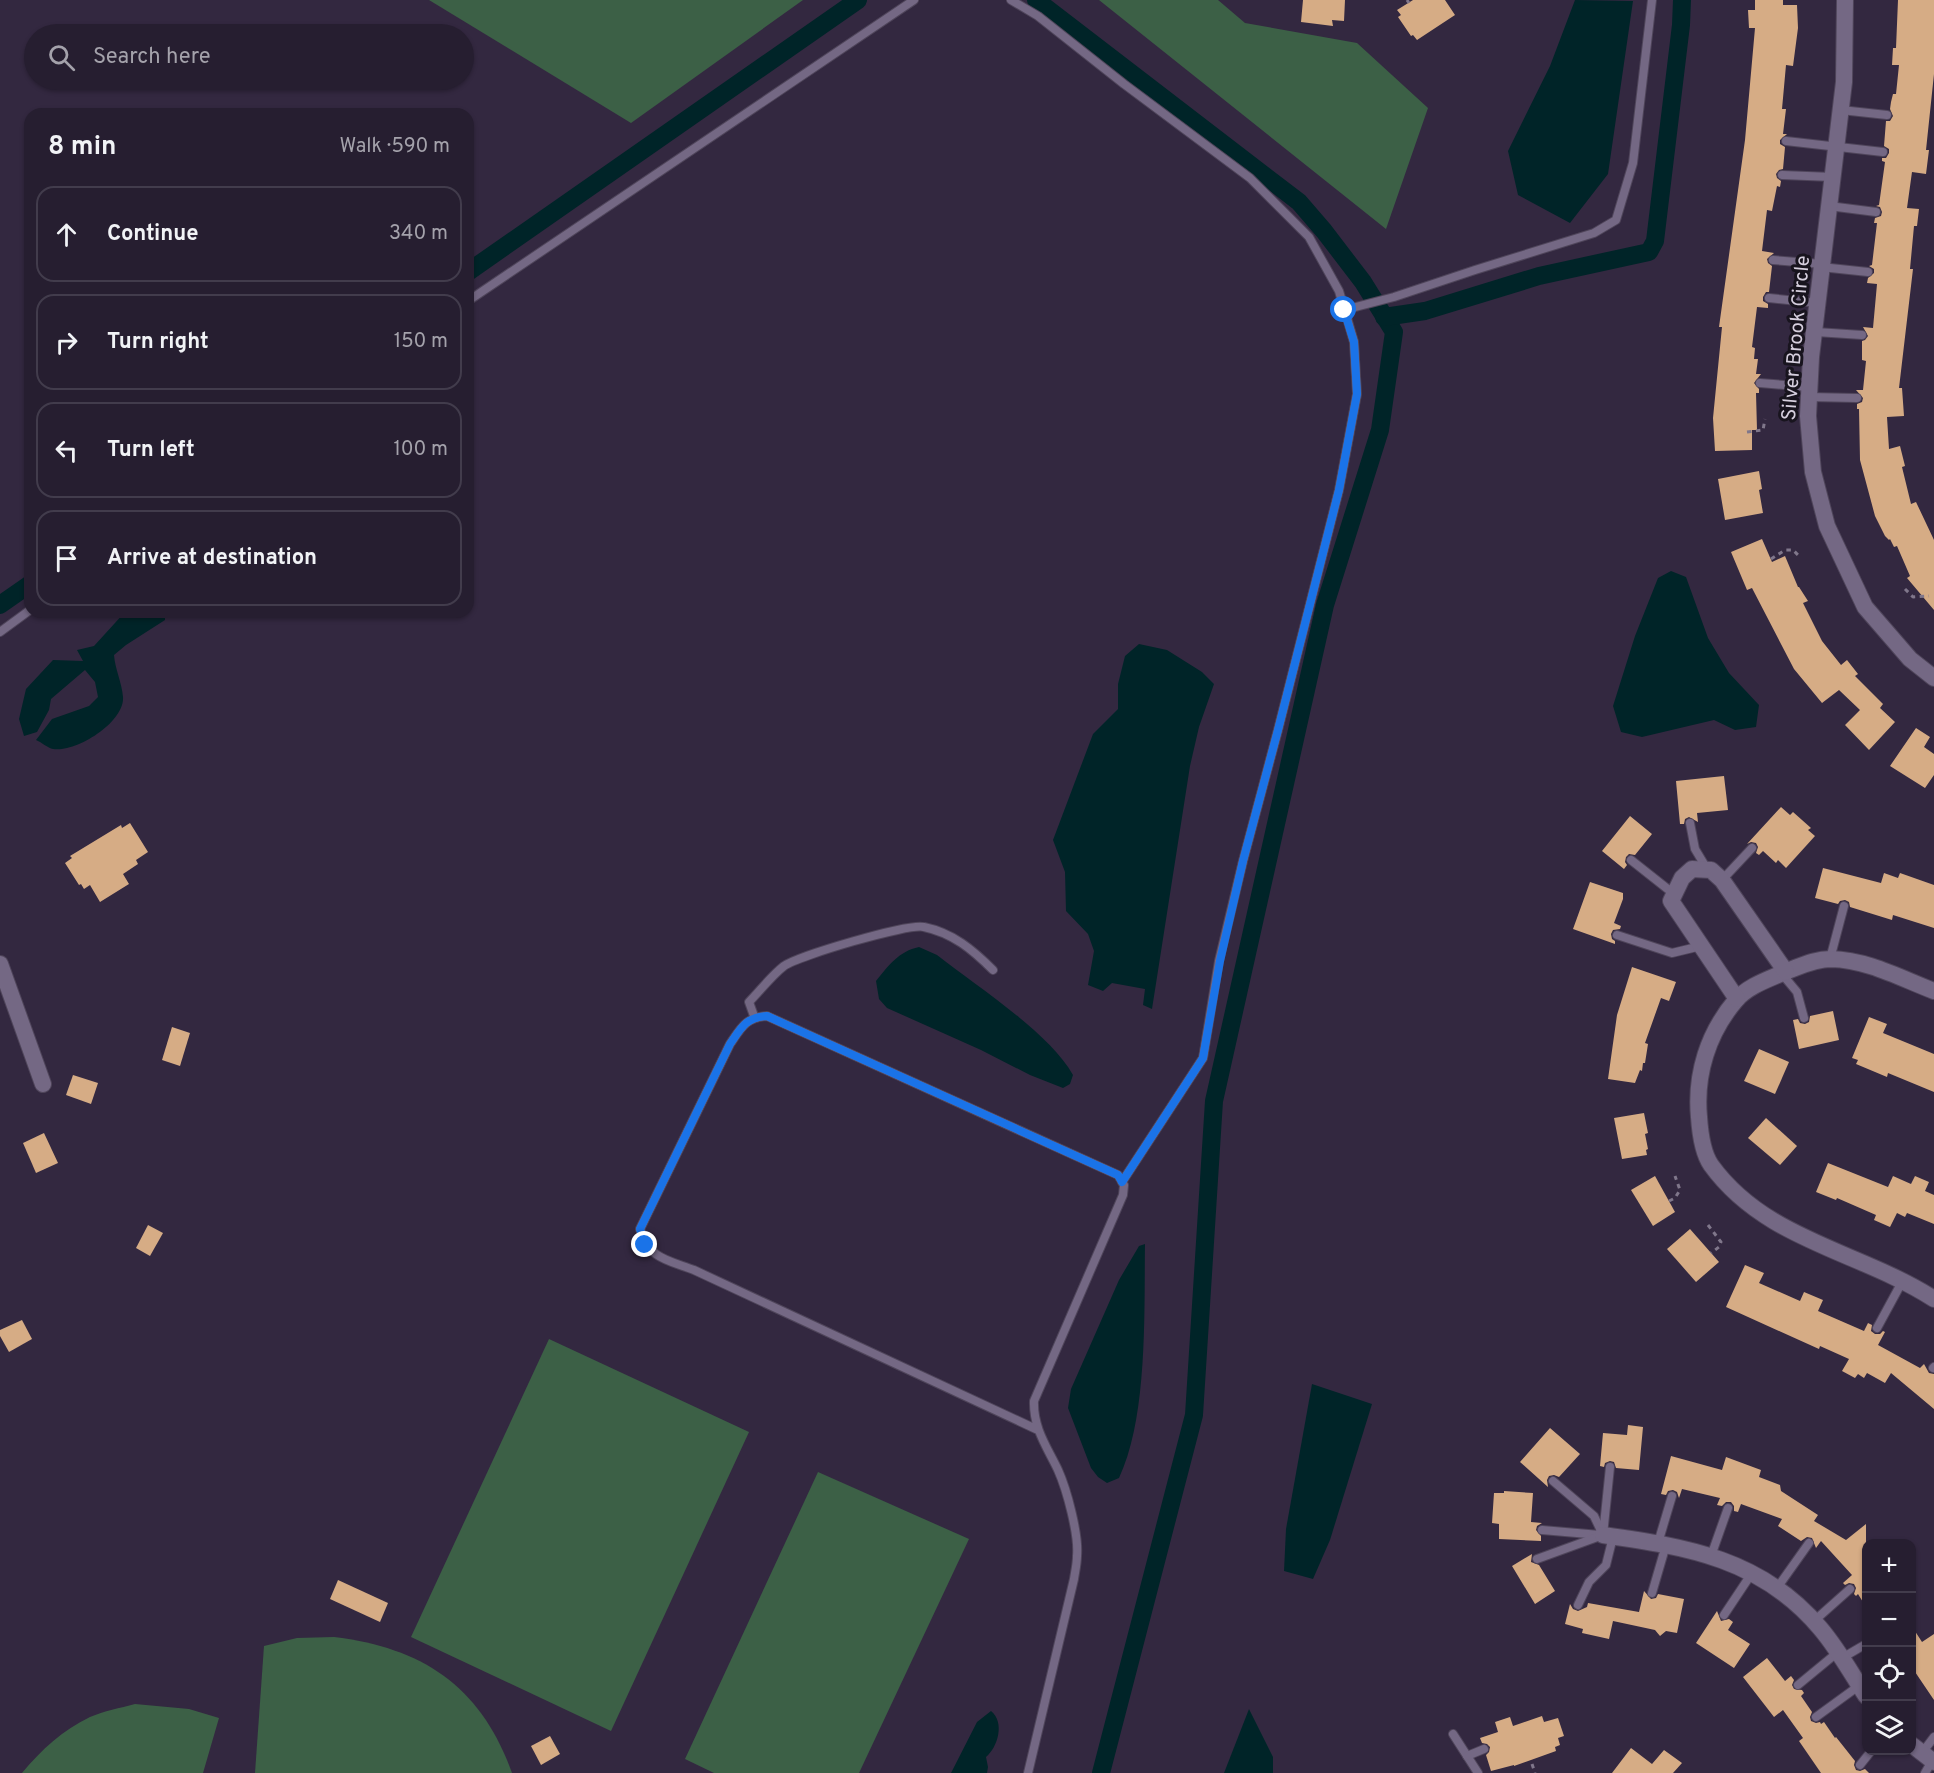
<!DOCTYPE html>
<html lang="en">
<head>
<meta charset="utf-8">
<style>
  :root { --surface:#261e30; --page:#322b3c; --text:#f1f3f6; --muted:#a4a2ab; --line:#423c4c }
  body { margin:0; font-family:Overpass,sans-serif; background:var(--page); color:var(--text) }
  .controls { position:absolute; right:18px; bottom:18px; display:grid; overflow:hidden; border-radius:12px; box-shadow:0 2px 4px #0004 }
  .controls button { width:54px; height:54px; display:grid; place-items:center; padding:0; border:0; border-bottom:2px solid var(--line); background:var(--surface); color:var(--text); font:30px sans-serif }
  .stop { position:absolute; width:18px; height:18px; margin:-14px; border:4px solid #1a73e8; border-radius:50%; background:#fff }
  .stop.end { background:#1a73e8; border-color:#fff; box-shadow:0 2px 6px #0008 }
  .list { margin:0; padding:0; list-style:none }
  h2 { display:flex; justify-content:space-between; align-items:center; height:78px; margin:0; padding:0 24px; font-size:26px }
  h2 small { font-size:20px; font-weight:400; color:var(--muted) }
  .list li { display:grid; grid-template-columns:39px 1fr auto; gap:18px; align-items:center; box-sizing:border-box; height:96px; margin:0 12px 12px; padding:0 12px; border:2px solid var(--line); border-radius:18px }
  .list b { display:block; font-size:22px; white-space:nowrap }
  .list em { font-size:20px; font-style:normal; color:var(--muted) }
  .icon { flex:none; width:33px; height:33px; fill:none; stroke:currentColor; stroke-width:2; stroke-linecap:round; stroke-linejoin:round }
  .map { position:relative; flex:none; width:1934px; height:1773px; overflow:hidden }
  .search { position:absolute; background:var(--surface); box-shadow:0 2px 4px #0004; left:24px; top:24px; width:450px; height:66px; display:flex; align-items:center; gap:15px; box-sizing:border-box; padding:0 21px; border-radius:33px; color:var(--muted); font-size:22px }
  .panel { position:absolute; background:var(--surface); box-shadow:0 2px 4px #0004; left:24px; top:108px; width:450px; height:510px; border-radius:18px }
  .map>svg:first-child { display:block }
</style>
</head>
<body>
<div class="map">
<svg width="1934" height="1773" viewBox="0 0 1934 1773">
  <rect width="100%" height="100%" fill="#332840"/>
  <g fill="#3c6046">
    <path d="M429 0H803L631 123Z"/>
    <path d="M1099 0H1218L1245 23 1357 43 1428 108 1386 229Z"/>
    <path d="M549 1339 749 1432 611 1731 411 1637Z"/>
    <path d="M818 1472 969 1539 859 1773H714L685 1759Z"/>
    <path d="M334 1637C424 1648 481 1687 512 1773H255L264 1646 297 1638Z"/>
    <path d="M135 1704 189 1709 219 1718 203 1773H22C41 1750 63 1730 90 1717 104 1711 120 1708 135 1704Z"/>
  </g>
  <g fill="#002428">
    <path d="M1575 0 1633 1 1608 174 1570 223 1518 195 1508 151 1550 66Z"/>
    <path d="M1671 571 1686 577 1708 638 1729 673 1759 705 1756 727 1735 730 1714 720 1642 737 1621 732 1613 706 1635 636 1658 578Z"/>
    <path d="M125 612H165V620L126 645 114 655C115 669 122 683 123 697 125 722 76 753 53 749 48 748 41 742 36 740L52 719 89 706 98 697 95 682 85 670 51 699 49 710 37 732 24 736 19 719 26 689 53 660 83 661 77 650 94 646Z"/>
    <path d="M1139 644 1167 650 1202 672 1214 684 1199 727 1190 766 1152 1009 1143 1005 1145 989 1112 983 1103 991 1088 985 1094 951 1088 934 1066 911 1065 872 1053 840 1093 734 1118 709V684L1125 656Z"/>
    <path d="M919 947 937 955C976 986 1049 1032 1073 1075L1070 1084 1063 1088 1030 1075 981 1050 887 1008 879 999 876 981C888 966 899 951 919 947Z"/>
    <path d="M1145 1244C1144 1312 1148 1417 1119 1478L1107 1483 1098 1477 1091 1468 1068 1408 1071 1389 1119 1280 1139 1246Z"/>
    <path d="M1312 1384 1372 1404 1330 1540 1313 1579 1284 1571 1286 1529Z"/>
    <path d="M1249 1709 1273 1757V1773H1224Z"/>
    <path d="M991 1711C1005 1722 998 1747 986 1757L988 1767 987 1773H951L977 1722Z"/>
  </g>
  <g fill="none" stroke-linecap="round" stroke-linejoin="round">
    <g stroke="#002428" stroke-width="18">
      <path d="M1036 0 1299 202 1324 231 1363 282 1394 332 1380 430 1325 605 1214 1101 1194 1415 1101 1773"/>
      <path d="M468 272 858 0"/>
      <path d="M1384 317 1425 311 1539 276 1649 252 1655 241 1681 25 1682 0"/>
      <path d="M0 605 30 584"/>
    </g>
  </g>
  <g fill="#d6ac85">
    <path d="M1303 0H1345L1344 21 1332 20 1333 26 1301 22Z"/>
    <path d="M1413 0H1445L1455 15 1417 40 1413 35 1411 36 1398 17 1401 15 1397 10Z"/>
    <path d="M1755 0H1783V5H1797L1798 28 1793 66 1786 65 1782 109H1786L1783 134H1787L1780 140V144L1785 147 1783 169 1779 170 1776 174 1777 178 1781 181 1780 187 1777 186 1772 211 1767 210 1762 251 1774 253 1767 259 1768 263 1772 266 1769 292H1766L1763 297V301L1768 304V308L1757 307 1752 347 1755 348 1754 359H1758L1756 374H1761L1754 383 1759 389V393H1756L1757 430H1752V450L1715 451 1713 418 1722 327H1719L1745 140 1755 28H1749L1748 10H1755Z"/>
    <path d="M1898 0H1934V74L1926 150H1929L1926 174 1912 172 1907 208 1919 209 1917 226H1914L1910 269H1913L1899 388H1902L1904 416 1887 417 1889 449 1900 446 1905 466 1902 467 1911 504 1916 502 1934 540V610L1907 578 1910 576 1897 546 1894 547 1890 539 1889 540 1885 536 1875 516 1860 460 1859 409H1857V404L1862 402 1863 398 1856 390H1863L1866 361 1862 360V341L1865 340 1868 336 1863 327 1873 328 1877 284 1867 283 1868 278 1874 273V269L1869 266 1872 265 1877 223H1874L1875 218 1881 216 1882 212 1880 207 1876 206 1879 205 1885 162 1882 161V158H1886L1889 153V149L1884 146 1886 121H1890L1893 116 1890 109 1891 102 1893 94H1896L1899 65H1892L1893 48H1896Z"/>
    <path d="M1759 471 1762 489 1759 490 1763 513 1725 520 1718 479Z"/>
    <path d="M1762 539 1772 562 1785 556 1798 587H1799L1808 601 1803 603 1822 641 1841 665 1847 660 1858 674 1855 676 1883 704 1880 708 1895 722 1869 750 1845 725 1860 710 1839 690 1822 703 1794 669 1752 588 1747 590 1731 552Z"/>
    <path d="M1916 728 1930 737 1924 747 1934 754V775L1925 788 1890 766Z"/>
    <path d="M1724 776 1728 810 1697 813 1698 822 1689 817 1685 819 1684 824H1680L1676 781Z"/>
    <path d="M1781 807 1790 815 1793 812 1811 828 1808 830 1815 836 1786 868 1778 860 1776 863 1763 851 1759 855 1756 853 1758 847 1756 843 1751 842 1747 844Z"/>
    <path d="M1630 816 1652 834 1635 855 1629 854 1626 857 1625 862 1627 865 1624 869 1602 851Z"/>
    <path d="M130 823 148 852 136 860 138 864 123 874 129 884 100 902 90 885 84 889 81 884 79 885 65 863 72 858 70 856 121 825 122 828Z"/>
    <path d="M1823 868 1881 883 1884 873 1898 878 1900 873 1934 885V928L1893 915 1892 920 1850 907 1849 902 1845 900 1840 901 1838 904 1815 898Z"/>
    <path d="M1590 882 1623 893V899L1614 923 1621 926 1620 929 1613 930 1611 934 1612 939 1615 941V944L1573 929Z"/>
    <path d="M1632 967 1676 982 1669 1001 1661 998 1645 1043 1648 1044 1645 1063H1643L1642 1071 1640 1070 1635 1083 1608 1079 1617 1015Z"/>
    <path d="M1833 1011 1839 1040 1799 1049 1793 1020 1798 1019 1800 1023 1805 1024 1809 1022 1810 1016Z"/>
    <path d="M1869 1017 1887 1024 1883 1033 1934 1054V1092L1888 1073 1887 1077 1856 1064 1858 1060 1852 1058Z"/>
    <path d="M172 1027 190 1033 180 1066 162 1060Z"/>
    <path d="M1759 1049 1789 1062 1775 1094 1744 1081Z"/>
    <path d="M73 1075 98 1083 91 1104 66 1095Z"/>
    <path d="M1644 1113 1648 1133 1645 1134 1648 1149 1646 1150 1647 1155 1622 1159 1614 1118Z"/>
    <path d="M1766 1118 1797 1146 1780 1165 1748 1138Z"/>
    <path d="M44 1133 58 1163 36 1173 23 1143Z"/>
    <path d="M1828 1163 1888 1187 1893 1176 1911 1184 1915 1176 1929 1182 1925 1191 1934 1195V1224L1907 1213 1905 1217 1897 1213 1890 1227 1874 1220 1876 1215 1837 1198 1836 1200 1816 1192Z"/>
    <path d="M1655 1176 1675 1212 1653 1226 1631 1190Z"/>
    <path d="M148 1225 163 1233 150 1256 136 1248Z"/>
    <path d="M1690 1229 1719 1262 1696 1282 1667 1249Z"/>
    <path d="M1745 1265 1764 1273 1759 1283 1800 1301 1804 1292 1823 1300 1818 1311 1864 1331 1868 1323 1872 1325 1871 1331 1875 1334H1880L1883 1331 1885 1332 1878 1345 1920 1368 1924 1364 1929 1373 1934 1374V1409L1891 1373 1885 1383 1867 1373 1864 1378 1858 1374 1855 1378 1842 1371 1849 1359 1820 1346 1819 1349 1726 1307Z"/>
    <path d="M22 1320 32 1339 9 1352 0 1336V1330Z"/>
    <path d="M1628 1425 1643 1427 1639 1470 1616 1468 1614 1462 1610 1461 1605 1463 1604 1467 1600 1466 1603 1433 1627 1435Z"/>
    <path d="M1550 1428 1580 1454 1559 1477 1554 1475 1549 1476 1547 1480 1548 1487 1520 1462Z"/>
    <path d="M1671 1456 1722 1470 1726 1457 1761 1470 1759 1477 1780 1485 1781 1491 1818 1515 1814 1521 1846 1540 1866 1524V1607L1858 1594 1856 1596 1854 1594 1856 1588 1854 1584 1849 1583 1845 1585 1843 1583 1852 1575 1821 1541 1816 1548 1812 1538 1807 1537 1801 1541 1778 1526 1782 1519 1741 1504 1738 1512 1734 1511V1506L1731 1502H1726L1722 1506 1717 1505 1720 1498 1682 1489 1679 1498 1677 1492 1673 1490 1668 1491 1666 1495 1661 1494Z"/>
    <path d="M1504 1491 1533 1493 1531 1522 1542 1523 1537 1526 1536 1530 1541 1536V1541L1499 1539V1524L1492 1523 1494 1493H1504Z"/>
    <path d="M1532 1554 1531 1562 1539 1565 1555 1591 1535 1604 1512 1566Z"/>
    <path d="M338 1580 388 1603 380 1622 330 1599Z"/>
    <path d="M1644 1591 1651 1599 1656 1598 1658 1594 1684 1599 1677 1633 1666 1631 1660 1636 1655 1630 1613 1621 1609 1639 1582 1633 1583 1629 1565 1624 1570 1604 1573 1609 1578 1611 1587 1607 1588 1603 1639 1612Z"/>
    <path d="M1717 1611 1721 1621 1729 1619 1733 1622 1728 1630 1750 1644 1734 1668 1696 1643Z"/>
    <path d="M1911 1625 1922 1642 1934 1634V1700L1911 1666Z"/>
    <path d="M1767 1658 1785 1681 1791 1676 1794 1680 1792 1685 1794 1689 1802 1690 1804 1693 1801 1696 1812 1712 1810 1717 1811 1721 1816 1723 1820 1722 1821 1724 1824 1722 1835 1738 1836 1737 1855 1761 1854 1765 1856 1770 1860 1771 1865 1769 1869 1773H1821L1799 1741 1803 1738 1783 1710 1774 1717 1743 1677Z"/>
    <path d="M1542 1716 1544 1722 1558 1718 1564 1736 1558 1738 1560 1745 1555 1747 1556 1751 1514 1766V1765L1491 1771 1486 1755 1489 1752 1490 1747 1487 1744 1482 1743 1480 1738 1498 1732 1495 1722 1510 1717 1513 1726Z"/>
    <path d="M550 1736 560 1754 541 1765 531 1746Z"/>
    <path d="M1631 1748 1652 1764 1664 1750 1682 1763 1673 1773H1612Z"/>
  </g>
  <g fill="none" stroke-linecap="round" stroke-linejoin="round">
    <g stroke="#4f455a" stroke-width="10">
      <g id="service">
        <path d="M1011 0 1038 16 1124 84 1250 178 1309 237 1339 291 1354 342 1357 394 1339 490 1278 730 1243 861 1219 961 1203 1058 1122 1182"/>
        <path d="M1841 110 1887 115"/>
        <path d="M1786 141 1883 152"/>
        <path d="M1782 175 1832 177"/>
        <path d="M1829 206 1876 212"/>
        <path d="M1773 260 1822 264"/>
        <path d="M1821 267 1868 272"/>
        <path d="M1769 298 1817 303"/>
        <path d="M468 301 914 0"/>
        <path d="M1344 310 1394 297 1475 270 1594 233 1616 220 1633 163 1652 0"/>
        <path d="M1816 332 1862 335"/>
        <path d="M1760 383 1809 387"/>
        <path d="M1809 397 1857 398"/>
        <path d="M0 632 30 610"/>
        <path d="M1690 823 1695 849 1707 869"/>
        <path d="M1631 860 1674 894"/>
        <path d="M1722 880 1752 848"/>
        <path d="M1617 935 1672 953 1701 946"/>
        <path d="M1830 959 1844 906"/>
        <path d="M1782 974 1797 992 1804 1018"/>
        <path d="M754 1016 749 1002C760 991 771 976 784 966 798 956 908 923 924 927 953 933 973 950 993 970"/>
        <path d="M1877 1328 1902 1282"/>
        <path d="M1933 1368 1934 1367"/>
        <path d="M1553 1481 1594 1516 1603 1535"/>
        <path d="M1542 1530 1600 1535"/>
        <path d="M1603 1535 1610 1467"/>
        <path d="M1658 1543 1672 1496"/>
        <path d="M1711 1556 1728 1508"/>
        <path d="M1537 1559 1603 1535"/>
        <path d="M1777 1588 1809 1543"/>
        <path d="M1652 1593 1666 1545"/>
        <path d="M1578 1605 1589 1582 1606 1565 1613 1537"/>
        <path d="M1724 1615 1752 1573"/>
        <path d="M1814 1621 1850 1589"/>
        <path d="M1842 1658 1866 1644"/>
        <path d="M1798 1685 1838 1652"/>
        <path d="M1816 1717 1860 1685"/>
        <path d="M1453 1734 1478 1773"/>
        <path d="M1922 1753 1934 1737"/>
        <path d="M1467 1756 1484 1749"/>
        <path d="M1860 1765 1872 1750"/>
        <path d="M1028 1773 1074 1579C1075 1572 1077 1564 1077 1556 1079 1535 1067 1490 1058 1470 1047 1447 1033 1428 1034 1401L1123 1195 1124 1185 1118 1175 767 1016C746 1017 741 1028 730 1044L640 1229C649 1259 667 1260 694 1270L1038 1430"/>
        <path d="M1925 1773 1932 1761"/>
      </g>
    </g>
    <g stroke="#4f455a" stroke-width="18">
      <g id="minor">
        <path d="M1845 0 1844 82 1811 357 1808 416 1813 472 1827 526 1865 607 1910 659 1934 678"/>
        <path d="M0 964 43 1084"/>
        <path d="M1934 991C1900 978 1868 960 1831 959 1815 959 1801 966 1787 971 1770 979 1749 985 1736 1000 1708 1033 1695 1074 1699 1117 1700 1132 1702 1152 1711 1165 1766 1241 1860 1251 1934 1299"/>
        <path d="M1737 999 1671 901 1682 878 1692 869 1711 870 1722 880 1786 972"/>
        <path d="M1603 1535C1688 1547 1762 1559 1820 1628 1838 1649 1851 1673 1866 1696"/>
        <path d="M1912 1745 1934 1762"/>
      </g>
    </g>
    <g stroke="#80778b" stroke-width="3" stroke-dasharray="4.5 4.5" stroke-linecap="butt">
      <path d="M1407 0 1409 3"/>
      <path d="M1747 432 1763 430 1765 419"/>
      <path d="M1771 559 1785 550H1793L1801 558"/>
      <path d="M1905 589 1913 597 1929 596"/>
      <path d="M1669 1201 1675 1198 1680 1190 1675 1176"/>
      <path d="M1708 1225 1721 1242 1719 1247 1711 1253"/>
      <path d="M1532 1764 1535 1773"/>
    </g>
    <use href="#service" stroke="#746884" stroke-width="8"/>
    <use href="#minor" stroke="#746884" stroke-width="16"/>
  </g>
  <g fill="none" stroke-linecap="round" stroke-linejoin="round">
    <path stroke="#1a73e8" stroke-width="8" d="M645 1245 640 1229 730 1044C741 1028 746 1017 767 1016L1118 1175 1122 1182 1203 1058 1220 961 1243 861 1278 730 1339 490 1357 394 1354 342 1344 310"/>
  </g>
  <g text-anchor="middle" stroke-width="6" stroke-linejoin="round" paint-order="stroke">
    <g font-size="20" fill="#d6cfde" stroke="#18141e">
      <text transform="translate(1795 338) rotate(-85)" y="7">Silver Brook Circle</text>
    </g>
  </g>
</svg>
<div class="controls">
<button>+</button>
<button>−</button>
<button><svg class="icon" aria-label="locate" viewBox="0 0 24 24"><circle cx="12" cy="12" r="6"/><path d="M12 2v4M12 18v4M2 12h4M18 12h4"/></svg></button>
<button><svg class="icon" aria-label="layers" viewBox="0 0 24 24"><path d="M12 4l9 5-9 5-9-5zM3 14l9 5 9-5"/></svg></button>
</div>
<div class="stop" style="left:1344px;top:310px"></div>
<div class="stop end" style="left:645px;top:1245px"></div>
<div class="search"><svg class="icon" aria-label="search" viewBox="0 0 24 24"><circle cx="10" cy="10" r="6"/><path d="M15 15l6 6"/></svg>Search here</div>
<section class="panel">
<h2>8 min<small>Walk · 590 m</small></h2>
<ul class="list">
<li><svg class="icon" aria-label="ahead" viewBox="0 0 24 24"><path d="M12 20V5M6 11l6-6 6 6"/></svg><div><b>Continue</b></div><em>340 m</em></li>
<li><svg class="icon" aria-label="right" viewBox="0 0 24 24"><path d="M7 20v-9h11M14 6l5 5-5 5"/></svg><div><b>Turn right</b></div><em>150 m</em></li>
<li><svg class="icon" aria-label="left" viewBox="0 0 24 24"><path d="M17 20v-9H6M10 6l-5 5 5 5"/></svg><div><b>Turn left</b></div><em>100 m</em></li>
<li><svg class="icon" aria-label="arrive" viewBox="0 0 24 24"><path d="M6 21V4h12l-3 4 3 4H6"/></svg><div><b>Arrive at destination</b></div></li>
</ul>
</section>
</div>
</body>
</html>
